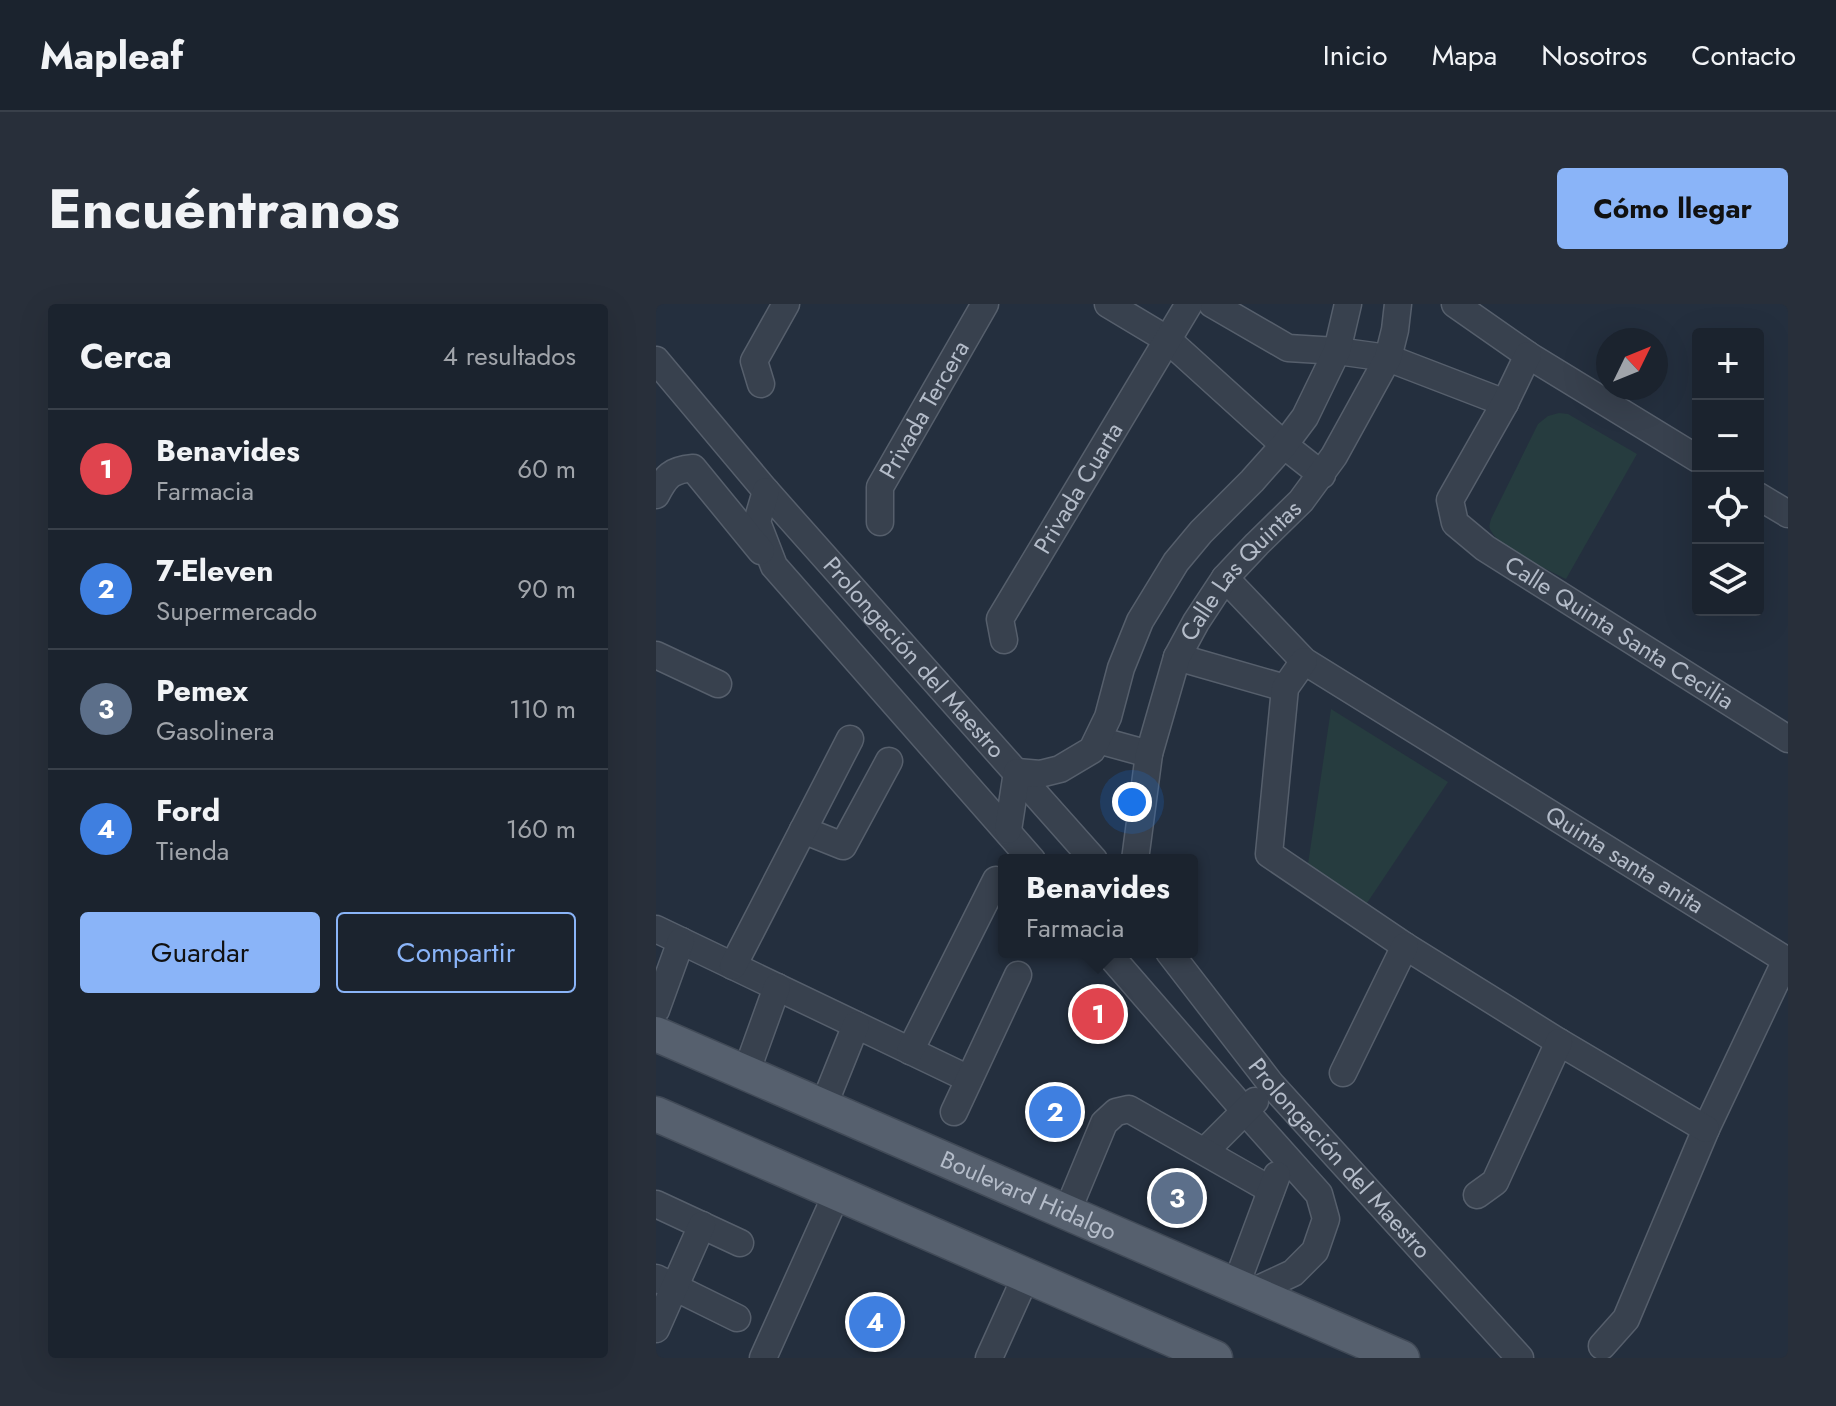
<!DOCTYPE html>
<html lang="es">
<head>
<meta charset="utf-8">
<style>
  :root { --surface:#1b232e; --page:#282f3a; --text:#f1f3f6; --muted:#a0a4aa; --line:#39404a; --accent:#8ab4f8 }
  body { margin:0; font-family:Jost,sans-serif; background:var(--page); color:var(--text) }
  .controls { position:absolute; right:24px; top:24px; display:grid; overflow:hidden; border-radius:8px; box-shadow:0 8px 32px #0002 }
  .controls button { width:72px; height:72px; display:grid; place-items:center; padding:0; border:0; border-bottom:2px solid var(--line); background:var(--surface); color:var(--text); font:40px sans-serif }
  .compass { position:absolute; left:940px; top:24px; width:72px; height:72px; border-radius:50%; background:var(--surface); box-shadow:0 8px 32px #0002; rotate:47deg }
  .you { position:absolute; left:476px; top:498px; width:28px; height:28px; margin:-20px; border:6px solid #fff; border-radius:50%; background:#1a73e8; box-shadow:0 0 0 12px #1a73e833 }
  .badge { display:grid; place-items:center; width:52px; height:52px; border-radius:50%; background:var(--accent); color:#fff; font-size:26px; font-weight:700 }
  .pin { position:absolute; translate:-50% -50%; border:4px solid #fff; box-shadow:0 2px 8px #0006 }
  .popup { position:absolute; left:342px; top:550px; width:200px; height:104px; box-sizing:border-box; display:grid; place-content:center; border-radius:8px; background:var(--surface); filter:drop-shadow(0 2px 6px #0005); font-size:26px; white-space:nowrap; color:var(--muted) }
  .popup b { font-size:30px; color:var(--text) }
  .popup::after { content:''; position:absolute; left:50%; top:100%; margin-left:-16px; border:16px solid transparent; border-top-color:var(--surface) }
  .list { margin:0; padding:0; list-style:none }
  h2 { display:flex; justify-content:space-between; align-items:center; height:104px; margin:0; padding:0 32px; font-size:34px }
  h2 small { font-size:26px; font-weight:400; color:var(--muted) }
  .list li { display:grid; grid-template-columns:52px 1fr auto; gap:24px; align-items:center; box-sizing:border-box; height:120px; padding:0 32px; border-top:2px solid var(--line) }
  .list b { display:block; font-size:30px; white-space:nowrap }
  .list p { margin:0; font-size:26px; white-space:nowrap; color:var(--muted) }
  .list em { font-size:26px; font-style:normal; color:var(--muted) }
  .actions { display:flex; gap:16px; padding:24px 32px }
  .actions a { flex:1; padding:18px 0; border:2px solid var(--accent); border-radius:8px; text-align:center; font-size:28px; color:var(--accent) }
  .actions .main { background:var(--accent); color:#111 }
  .icon { flex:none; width:44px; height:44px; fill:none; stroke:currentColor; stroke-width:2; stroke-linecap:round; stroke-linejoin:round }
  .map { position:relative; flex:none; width:1132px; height:1054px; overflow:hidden; border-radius:8px }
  header { display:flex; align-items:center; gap:48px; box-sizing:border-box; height:112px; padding:0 40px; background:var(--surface); border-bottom:2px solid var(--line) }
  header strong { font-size:38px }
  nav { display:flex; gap:44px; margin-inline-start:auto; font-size:28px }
  .intro { display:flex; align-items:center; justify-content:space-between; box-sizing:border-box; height:192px; padding:0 48px }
  h1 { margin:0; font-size:56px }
  .button { padding:20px 36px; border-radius:8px; background:var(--accent); color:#111; font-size:28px; font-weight:700 }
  main { display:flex; gap:48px; padding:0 48px }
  aside { flex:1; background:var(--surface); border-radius:8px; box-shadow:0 8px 32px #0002 }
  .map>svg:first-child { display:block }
</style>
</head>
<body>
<header>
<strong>Mapleaf</strong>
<nav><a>Inicio</a><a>Mapa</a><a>Nosotros</a><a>Contacto</a></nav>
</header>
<div class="intro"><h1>Encuéntranos</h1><a class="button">Cómo llegar</a></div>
<main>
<aside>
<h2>Cerca<small>4 resultados</small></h2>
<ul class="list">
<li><span class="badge" style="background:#e0444e">1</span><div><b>Benavides</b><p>Farmacia</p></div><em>60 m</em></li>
<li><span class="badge" style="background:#3f7fe0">2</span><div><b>7-Eleven</b><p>Supermercado</p></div><em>90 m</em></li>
<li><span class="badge" style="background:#5c6f8a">3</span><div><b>Pemex</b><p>Gasolinera</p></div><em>110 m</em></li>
<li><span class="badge" style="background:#3f7fe0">4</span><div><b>Ford</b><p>Tienda</p></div><em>160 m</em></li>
</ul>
<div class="actions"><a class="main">Guardar</a><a>Compartir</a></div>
</aside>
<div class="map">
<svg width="1132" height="1054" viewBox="0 0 1132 1054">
  <rect width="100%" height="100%" fill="#242f3e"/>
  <g fill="#263c3f">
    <path d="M903 109 912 110 981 150 910 275C892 266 843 243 835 227 832 222 834 220 835 215L882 120 892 112Z"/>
    <path d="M675 405 792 478 711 599 652 560Z"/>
  </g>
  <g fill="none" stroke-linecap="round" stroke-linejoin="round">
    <g stroke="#565f6c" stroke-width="29">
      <g id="minor">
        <path d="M452 0 512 36 628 141 666 171"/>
        <path d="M556 0 632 44 681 47 732 54 849 99"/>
        <path d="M799 0 872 51 1042 155"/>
        <path id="s1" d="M872 51 849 99 794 196 799 219 829 244 1132 435"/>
        <path id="s2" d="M0 56 110 187 438 556"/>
        <path d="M105 80 98 57 130 0"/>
        <path d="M110 187 101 218 118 262 376 556"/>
        <path d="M0 191C10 172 15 166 37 164L105 247"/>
        <path d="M1102 192 1132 210"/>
        <path id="s3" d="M224 218V183L329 0"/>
        <path id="s4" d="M569 274 648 357 1130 656 1050 825 970 1015 946 1042"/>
        <path id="s5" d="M348 336 344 315 533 0"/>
        <path d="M0 351 62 380"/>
        <path d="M521 353 629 384"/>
        <path d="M648 357 629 384 613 550 749 642 903 738 1050 825"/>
        <path d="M442 436 493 450"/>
        <path d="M147 526 187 542 233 457"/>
        <path d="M352 526 361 468 384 470 404 465 436 446 452 413 465 364 484 317 520 258 545 228 596 177 628 141 649 113 681 47 692 0"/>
        <path id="s6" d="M479 556 493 450 521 353 540 318 569 274 601 240 645 197 678 152 732 54 739 26 742 0"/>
        <path d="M0 625 313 775"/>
        <path d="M451 648 589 807 663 890 670 915 659 947 637 969 596 988"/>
        <path id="s7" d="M513 648 615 780 864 1054"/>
        <path d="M77 662 194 435"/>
        <path d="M0 706 25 637"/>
        <path d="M254 747 340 576"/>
        <path d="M90 769 121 683"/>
        <path d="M687 769 749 642"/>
        <path d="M167 803 200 721"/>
        <path d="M298 808 362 671"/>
        <path d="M549 847 599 797"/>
        <path d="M821 891 839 878 903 738"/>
        <path d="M0 900 84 939"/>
        <path d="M411 908 448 819 460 808 473 805 615 886"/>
        <path d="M0 974 81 1014"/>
        <path d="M580 981 621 871"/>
        <path d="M0 1025 46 921"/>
        <path d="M107 1054 181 889"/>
        <path d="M333 1054 370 972"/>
      </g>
    </g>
    <g stroke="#414a57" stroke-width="37">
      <g id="major">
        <path id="s8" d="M0 730 746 1054"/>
        <path d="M0 810 559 1054"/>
      </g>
    </g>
    <use href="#minor" stroke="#38414e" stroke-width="26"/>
    <use href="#major" stroke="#56606e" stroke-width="34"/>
  </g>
  <g text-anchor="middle" stroke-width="6" stroke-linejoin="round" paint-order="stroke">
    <g font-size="24" fill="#b4bcc9" stroke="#1d2633">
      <text dy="8" stroke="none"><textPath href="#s3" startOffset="124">Privada Tercera</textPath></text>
      <text dy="8" stroke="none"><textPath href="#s5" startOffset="174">Privada Cuarta</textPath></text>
      <text dy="8" stroke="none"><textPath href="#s6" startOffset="316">Calle Las Quintas</textPath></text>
      <text dy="8" stroke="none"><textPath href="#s1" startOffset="386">Calle Quinta Santa Cecilia</textPath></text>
      <text dy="8" stroke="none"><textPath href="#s2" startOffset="394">Prolongación del Maestro</textPath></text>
      <text dy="8" stroke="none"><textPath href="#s4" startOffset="492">Quinta santa anita</textPath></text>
      <text dy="8" stroke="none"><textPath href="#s7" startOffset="268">Prolongación del Maestro</textPath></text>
      <text dy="8" stroke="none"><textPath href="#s8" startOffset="406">Boulevard Hidalgo</textPath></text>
    </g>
  </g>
</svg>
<div class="controls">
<button>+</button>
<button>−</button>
<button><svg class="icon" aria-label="locate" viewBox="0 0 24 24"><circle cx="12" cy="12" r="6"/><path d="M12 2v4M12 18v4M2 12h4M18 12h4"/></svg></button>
<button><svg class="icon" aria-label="layers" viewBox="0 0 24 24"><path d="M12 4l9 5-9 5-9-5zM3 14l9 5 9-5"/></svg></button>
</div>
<svg class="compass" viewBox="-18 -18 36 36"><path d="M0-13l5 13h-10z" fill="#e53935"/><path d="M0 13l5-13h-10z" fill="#a0a4aa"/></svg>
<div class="you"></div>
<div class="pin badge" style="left:442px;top:710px;background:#e0444e">1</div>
<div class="popup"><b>Benavides</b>Farmacia</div>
<div class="pin badge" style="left:399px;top:808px;background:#3f7fe0">2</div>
<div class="pin badge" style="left:521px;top:894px;background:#5c6f8a">3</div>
<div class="pin badge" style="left:219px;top:1018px;background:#3f7fe0">4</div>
</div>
</main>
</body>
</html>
